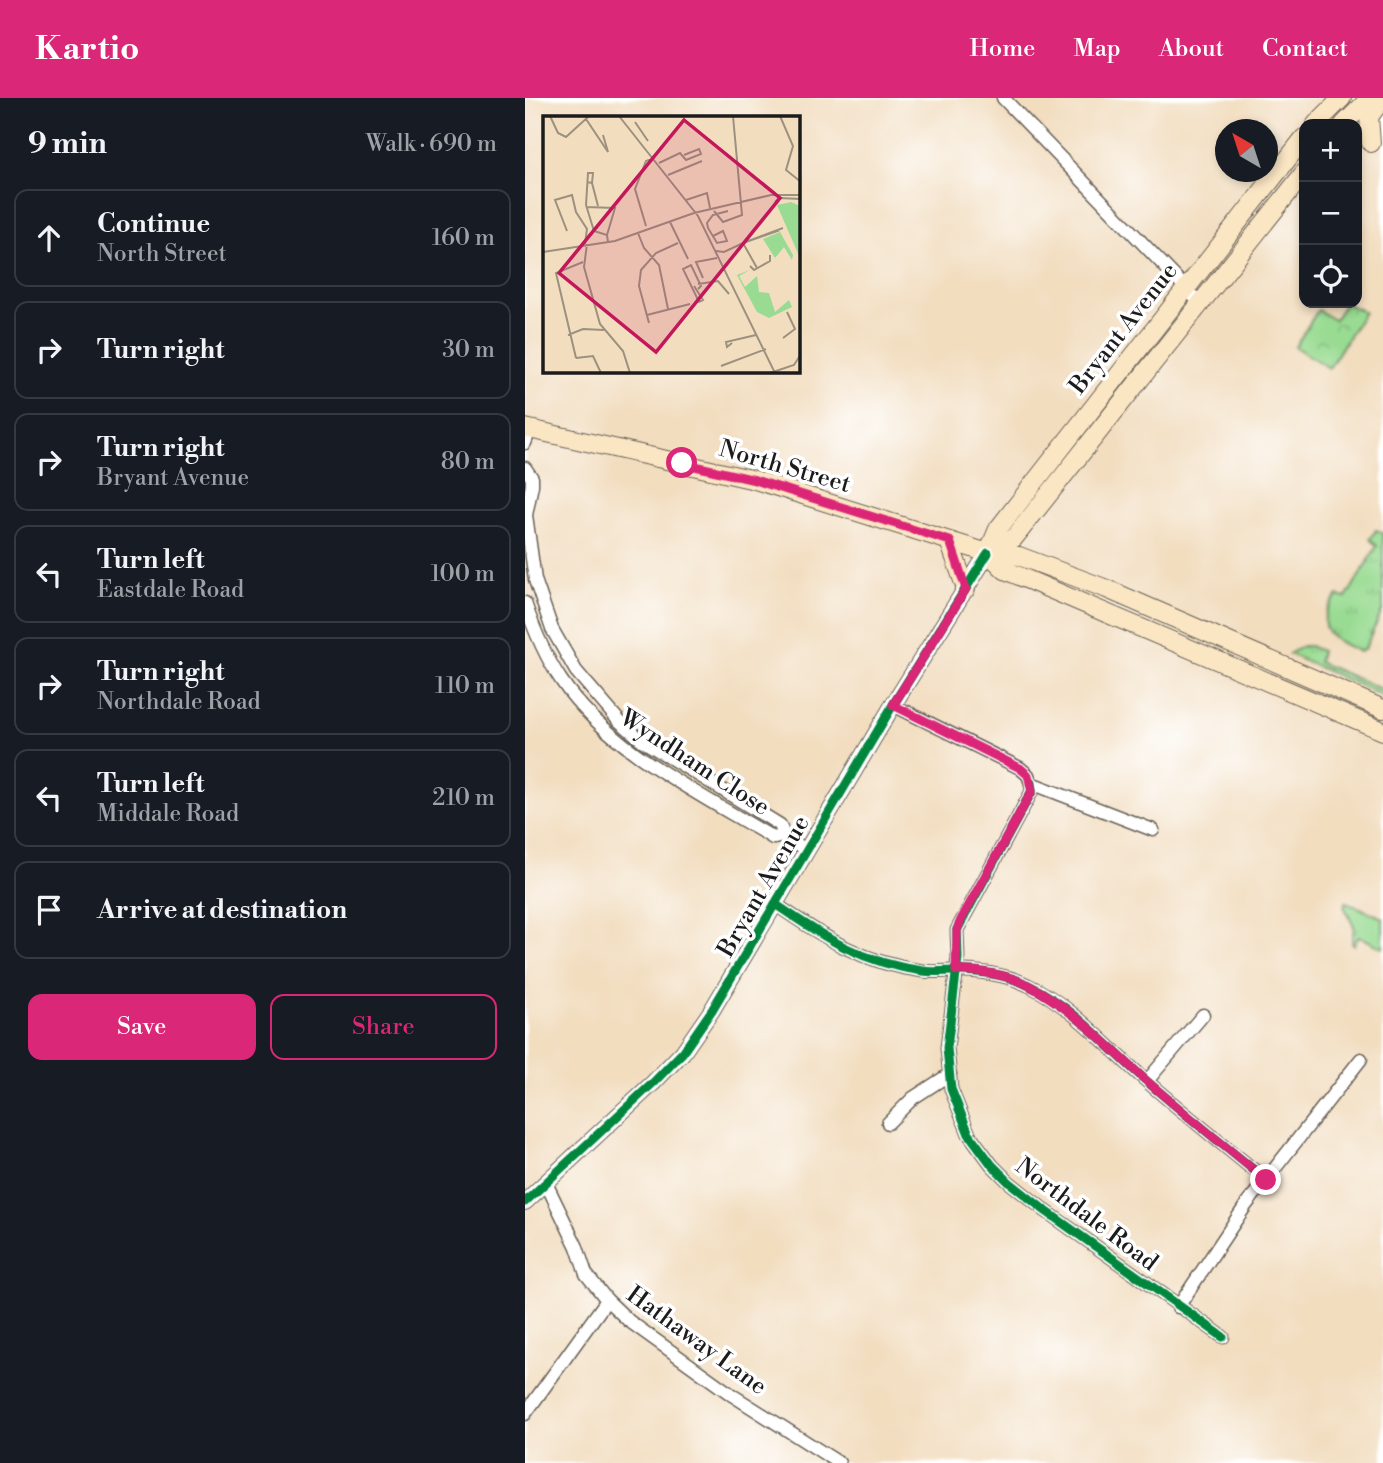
<!DOCTYPE html>
<html lang="en">
<head>
<meta charset="utf-8">
<style>
  :root { --surface:#171b24; --page:#20242c; --text:#f1f3f6; --muted:#9ea1a6; --line:#363941; --accent:#db2777 }
  body { margin:0; font-family:"Libre Bodoni",serif; background:var(--page); color:var(--text) }
  .controls { position:absolute; right:21px; top:21px; display:grid; overflow:hidden; border-radius:14px; box-shadow:0 4px 10px #0003 }
  .controls button { width:63px; height:63px; display:grid; place-items:center; padding:0; border:0; border-bottom:2px solid var(--line); background:var(--surface); color:var(--text); font:35px sans-serif }
  .compass { position:absolute; left:690px; top:21px; width:63px; height:63px; border-radius:50%; background:var(--surface); box-shadow:0 4px 10px #0003; rotate:321deg }
  .stop { position:absolute; width:21px; height:21px; margin:-16px; border:5px solid #db2777; border-radius:50%; background:#fff }
  .stop.end { background:#db2777; border-color:#fff; box-shadow:0 2px 7px #0008 }
  .list { margin:0; padding:0; list-style:none }
  h2 { display:flex; justify-content:space-between; align-items:center; height:91px; margin:0; padding:0 28px; font-size:30px }
  h2 small { font-size:23px; font-weight:400; color:var(--muted) }
  .list li { display:grid; grid-template-columns:46px 1fr auto; gap:21px; align-items:center; box-sizing:border-box; height:98px; margin:0 14px 14px; padding:0 14px; border:2px solid var(--line); border-radius:14px }
  .list b { display:block; font-size:26px; white-space:nowrap }
  .list p { margin:0; font-size:23px; white-space:nowrap; color:var(--muted) }
  .list em { font-size:23px; font-style:normal; color:var(--muted) }
  .actions { display:flex; gap:14px; padding:21px 28px }
  .actions a { flex:1; padding:16px 0; border:2px solid var(--accent); border-radius:14px; text-align:center; font-size:24px; color:var(--accent) }
  .actions .main { background:var(--accent); color:#fff }
  .icon { flex:none; width:38px; height:38px; fill:none; stroke:currentColor; stroke-width:2; stroke-linecap:round; stroke-linejoin:round }
  .map { position:relative; flex:none; width:858px; height:1365px; overflow:hidden }
  header { display:flex; align-items:center; gap:42px; box-sizing:border-box; height:98px; padding:0 35px; background:var(--accent); color:#fff }
  header strong { font-size:33px }
  nav { display:flex; gap:38px; margin-inline-start:auto; font-size:24px }
  main { display:flex }
  aside { flex:1; background:var(--surface) }
  .map>svg:first-child { display:block }
</style>
</head>
<body>
<header>
<strong>Kartio</strong>
<nav><a>Home</a><a>Map</a><a>About</a><a>Contact</a></nav>
</header>
<main>
<aside>
<h2>9 min<small>Walk · 690 m</small></h2>
<ul class="list">
<li><svg class="icon" aria-label="ahead" viewBox="0 0 24 24"><path d="M12 20V5M6 11l6-6 6 6"/></svg><div><b>Continue</b><p>North Street</p></div><em>160 m</em></li>
<li><svg class="icon" aria-label="right" viewBox="0 0 24 24"><path d="M7 20v-9h11M14 6l5 5-5 5"/></svg><div><b>Turn right</b></div><em>30 m</em></li>
<li><svg class="icon" aria-label="right" viewBox="0 0 24 24"><path d="M7 20v-9h11M14 6l5 5-5 5"/></svg><div><b>Turn right</b><p>Bryant Avenue</p></div><em>80 m</em></li>
<li><svg class="icon" aria-label="left" viewBox="0 0 24 24"><path d="M17 20v-9H6M10 6l-5 5 5 5"/></svg><div><b>Turn left</b><p>Eastdale Road</p></div><em>100 m</em></li>
<li><svg class="icon" aria-label="right" viewBox="0 0 24 24"><path d="M7 20v-9h11M14 6l5 5-5 5"/></svg><div><b>Turn right</b><p>Northdale Road</p></div><em>110 m</em></li>
<li><svg class="icon" aria-label="left" viewBox="0 0 24 24"><path d="M17 20v-9H6M10 6l-5 5 5 5"/></svg><div><b>Turn left</b><p>Middale Road</p></div><em>210 m</em></li>
<li><svg class="icon" aria-label="arrive" viewBox="0 0 24 24"><path d="M6 21V4h12l-3 4 3 4H6"/></svg><div><b>Arrive at destination</b></div></li>
</ul>
<div class="actions"><a class="main">Save</a><a>Share</a></div>
</aside>
<div class="map">
<svg width="858" height="1365" viewBox="0 0 858 1365">
  <defs>
    <pattern id="grass-tufts" width="24" height="20" patternUnits="userSpaceOnUse" patternTransform="scale(1.75)"><rect width="24" height="20" fill="#99db92"/><path d="M3 7l-1-3M5 7V3M7 7l1-3M15 17l-1-3M17 17v-4M19 17l1-3" fill="none" stroke="#83bb7d"/></pattern>
    <pattern id="park-crowns" width="20" height="18" patternUnits="userSpaceOnUse" patternTransform="scale(1.75)"><rect width="20" height="18" fill="#99db92"/><path d="M2 6a3 3 0 1 1 6 0M12 15a3 3 0 1 1 6 0" fill="none" stroke="#83bb7d"/></pattern>
  </defs>
  <rect width="100%" height="100%" fill="#fff"/>
  <filter id="ink" filterUnits="userSpaceOnUse"><feTurbulence type="fractalNoise" baseFrequency=".0143" numOctaves="2"/><feDisplacementMap in="SourceGraphic" scale="14" xChannelSelector="R" yChannelSelector="G"/><feConvolveMatrix kernelMatrix="1 2 1 2 8 2 1 2 1" color-interpolation-filters="sRGB"/></filter>
  <filter id="wash" filterUnits="userSpaceOnUse"><feTurbulence type="fractalNoise" baseFrequency=".00686" numOctaves="4" result="noise"/><feDisplacementMap in="SourceGraphic" scale="28" xChannelSelector="R" yChannelSelector="G"/><feGaussianBlur stdDeviation="1.57" result="paint"/><feColorMatrix in="noise" values="0 0 0 0 0 0 0 0 0 0 0 0 0 0 0 0 0 1.4 0 .05"/><feComposite in="paint" operator="in"/></filter>
  <g filter="url(#wash)">
    <rect width="100%" height="100%" fill="#f2ddbf"/>
    <g fill="url(#grass-tufts)" stroke="#5a7c57" stroke-width="2">
      <path d="M851 432 858 435V511L840 550 835 554C806 541 784 529 813 498L821 500 852 448 845 441Z"/>
      <path d="M778 548H785L796 553 793 564 858 592V598L764 556Z"/>
      <path d="M821 804 858 820V850L834 838 829 847 827 845 829 828 819 808Z"/>
    </g>
    <path fill="url(#park-crowns)" stroke="#5a7c57" stroke-width="2" d="M820 205 839 214 804 270 770 249 793 212 809 222Z"/>
  </g>
  <g filter="url(#ink)">
    <g fill="none" stroke-linecap="round" stroke-linejoin="round">
      <g stroke="#676055" stroke-width="15">
        <g id="minor">
          <path d="M478 0 676 206"/>
          <path d="M0 345 5 331"/>
          <path d="M0 370 7 380V387L1 417 10 482 27 531 51 573 94 623 118 643 255 727 259 738 281 752"/>
          <path d="M0 505C9 532 20 558 36 582 82 651 177 697 248 740L259 738"/>
          <path d="M368 607 495 670 503 677 506 685 628 732"/>
          <path d="M506 685 507 693 432 832 433 860 422 950 426 991 444 1036 467 1067 484 1084 518 1111 698 1239"/>
          <path d="M250 806C300 840 337 865 398 873 412 875 426 872 440 873 460 874 485 878 503 887 546 907 582 948 618 980 658 1015 700 1048 741 1082"/>
          <path d="M622 983 678 917"/>
          <path d="M363 1025 388 1000 425 976"/>
          <path d="M21 1085 52 1149 61 1176 82 1202 104 1223 207 1297 314 1365"/>
          <path d="M653 1209 721 1107 836 961"/>
          <path d="M0 1316 82 1202"/>
        </g>
      </g>
      <g stroke="#676055" stroke-width="18">
        <path id="tertiary" d="M0 1104 128 985 158 954 187 912 368 607 463 455"/>
      </g>
      <g stroke="#676055" stroke-width="20">
        <g id="secondary">
          <path d="M791 26 817 0"/>
          <path d="M819 26 845 0"/>
          <path d="M846 45 844 19 858 0"/>
          <path d="M0 330 230 382 463 455 494 458 582 491 858 611"/>
          <path d="M424 443 441 491"/>
          <path d="M463 455 473 431 779 40"/>
          <path d="M463 455 489 440 779 75"/>
          <path d="M463 455 480 472 858 633"/>
        </g>
      </g>
      <use href="#minor" stroke="#fff" stroke-width="12"/>
      <use href="#tertiary" stroke="#fff" stroke-width="16"/>
      <use href="#secondary" stroke="#fbe6c4" stroke-width="18"/>
      <g stroke="#fff" stroke-width="13">
        <g id="cycleway">
          <path d="M506 685 507 693 432 832 433 860 422 950 426 991 444 1036 467 1067 484 1084 518 1111 698 1239"/>
          <path d="M250 806C300 840 337 865 398 873 412 875 426 872 440 873 460 874 485 878 503 887 546 907 582 948 618 980 658 1015 700 1048 741 1082"/>
          <path d="M0 1104 128 985 158 954 187 912 368 607 463 455"/>
        </g>
      </g>
      <use href="#cycleway" stroke="#00873e" stroke-width="9"/>
    </g>
  </g>
  <g fill="none" stroke-linecap="round" stroke-linejoin="round" filter="url(#ink)">
    <path stroke="#db2777" stroke-width="9" d="M157 365 230 382 425 443 441 491 368 607 495 670 503 677 507 693 436 822 432 832 431 873C454 872 485 877 505 888 547 910 582 947 617 979 657 1014 700 1048 741 1082"/>
  </g>
  <g text-anchor="middle" stroke-width="7" stroke-linejoin="round" paint-order="stroke">
    <g font-size="24" fill="#1c1c1c" stroke="#fff">
      <text transform="translate(598 230) rotate(-52)" y="8">Bryant Avenue</text>
      <text transform="translate(260 368) rotate(16)" y="8">North Street</text>
      <text transform="translate(170 664) rotate(33)" y="8">Wyndham Close</text>
      <text transform="translate(238 788) rotate(-60)" y="8">Bryant Avenue</text>
      <text transform="translate(562 1116) rotate(37)" y="8">Northdale Road</text>
      <text transform="translate(172 1242) rotate(36)" y="8">Hathaway Lane</text>
    </g>
  </g>
  <g transform="translate(18 18)">
    <rect width="257" height="257" fill="#f2ddbf"/>
    <path d="M248 86 257 90V142L234 89ZM237 116 250 139 249 144 241 131 232 142 220 123ZM207 154 196 160 202 171 214 160 216 176 226 177 232 196 246 184 249 191 226 202 214 196 194 159Z" fill="#99db92"/>
    <path d="M250 89 257 101V117L253 120 238 96Z" fill="#99db92"/>
    <path fill="none" stroke="#9c907e" stroke-width="2" d="M7 0 15 17 23 21 45 1M76 0 155 100 232 257M237 0 250 30 243 54 258 66M43 3 65 36 60 19M92 6 105 25M116 47 137 37 143 44 158 38 156 33 141 39M125 59 159 45M44 66 49 67 50 57H45L43 89 51 115 64 119 65 126M49 67 55 90M143 84 164 77 167 92M232 86 236 82 258 83M43 91 72 92 64 119M171 95 180 106 199 99 190 0M151 97 228 79H258M127 106 145 143M103 110 92 73 103 45 111 42M237 114 200 127 240 112M24 115 12 84 29 79 33 96 44 113 42 128M95 117 101 132 116 149 125 193M170 120 180 115 184 125 174 127 165 112 164 107 170 99 185 95M44 128 41 151 57 208 80 235 87 257M173 135 181 136 200 127 214 152M0 136 72 125 151 97M207 150 211 154 227 145V139M160 162 153 146 174 142M155 168 175 165 186 178M151 170 160 184 156 186 140 153 148 149 158 170 155 173M104 199 147 188M106 207 96 170 98 154 113 137 135 127M25 219 40 213 61 214M240 222 252 213 244 196M189 227 184 231 183 226 213 219M33 242 13 157 40 146M33 242 50 240 58 257M178 250 223 233M227 257 251 249 258 238"/>
    <path fill="#c2185b" fill-opacity="0.15" stroke="#c2185b" stroke-width="3.5" d="M141 4 237 82 113 236 16 157Z"/>
    <rect width="257" height="257" fill="none" stroke="#1c1c1c" stroke-width="3.5"/>
  </g>
</svg>
<div class="controls">
<button>+</button>
<button>−</button>
<button><svg class="icon" aria-label="locate" viewBox="0 0 24 24"><circle cx="12" cy="12" r="6"/><path d="M12 2v4M12 18v4M2 12h4M18 12h4"/></svg></button>
</div>
<svg class="compass" viewBox="-18 -18 36 36"><path d="M0-13l5 13h-10z" fill="#e53935"/><path d="M0 13l5-13h-10z" fill="#9ea1a6"/></svg>
<div class="stop" style="left:157px;top:365px"></div>
<div class="stop end" style="left:741px;top:1082px"></div>
</div>
</main>
</body>
</html>
